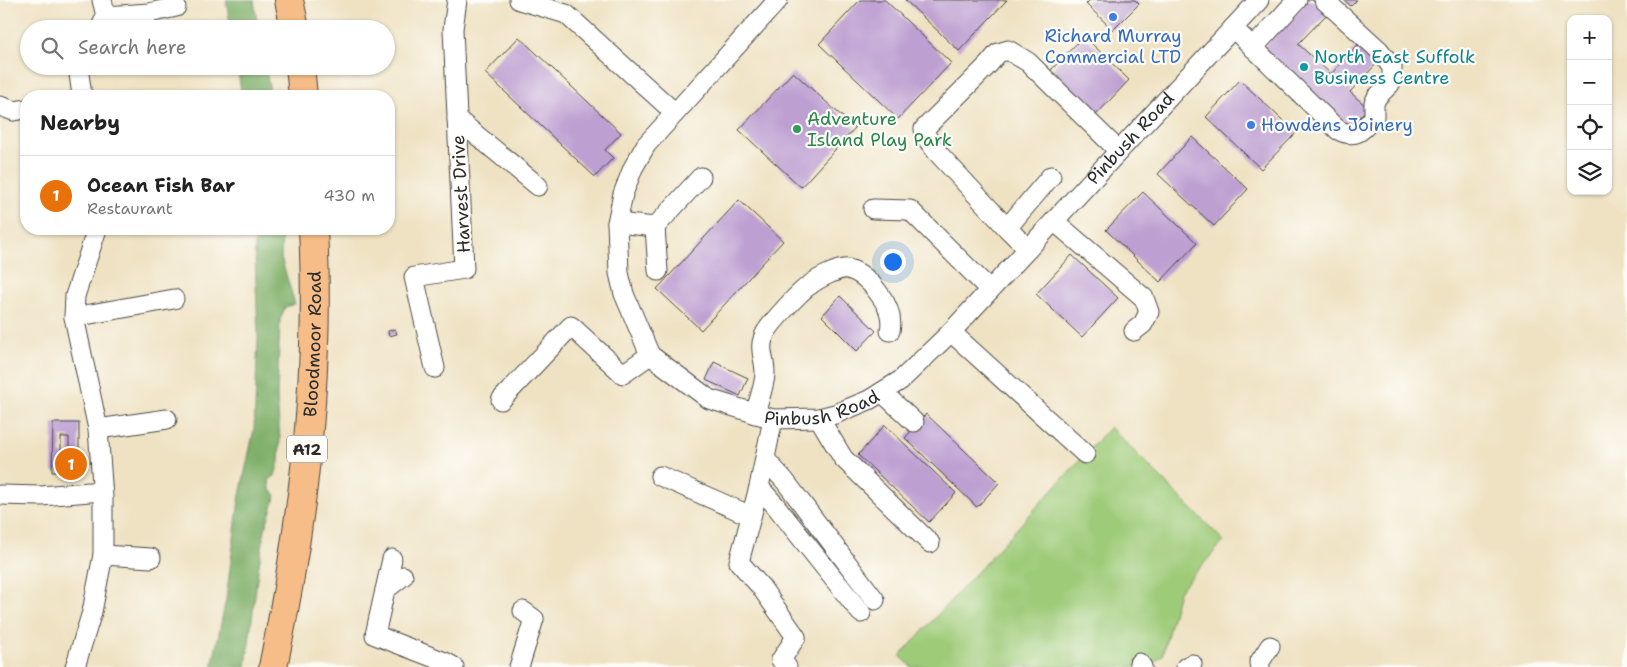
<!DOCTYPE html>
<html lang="en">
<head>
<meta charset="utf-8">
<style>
  :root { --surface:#fff; --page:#f6f6f6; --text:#222; --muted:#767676; --line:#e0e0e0; --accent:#d1495b }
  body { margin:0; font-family:"Shantell Sans",sans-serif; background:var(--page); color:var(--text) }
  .controls { position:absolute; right:15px; top:15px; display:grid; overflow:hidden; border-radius:10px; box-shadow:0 1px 4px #0004 }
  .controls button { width:45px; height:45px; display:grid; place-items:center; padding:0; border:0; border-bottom:1px solid var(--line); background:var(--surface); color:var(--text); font:25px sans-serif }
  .you { position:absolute; left:892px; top:261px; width:18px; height:18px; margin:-12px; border:4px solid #fff; border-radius:50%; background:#1a73e8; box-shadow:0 0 0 8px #1a73e833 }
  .badge { display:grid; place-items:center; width:32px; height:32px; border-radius:50%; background:var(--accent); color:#fff; font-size:16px; font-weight:700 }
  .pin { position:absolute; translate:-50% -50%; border:2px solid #fff; box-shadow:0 1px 5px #0006 }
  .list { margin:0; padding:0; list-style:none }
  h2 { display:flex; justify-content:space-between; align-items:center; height:65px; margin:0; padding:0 20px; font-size:21px }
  h2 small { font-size:16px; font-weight:400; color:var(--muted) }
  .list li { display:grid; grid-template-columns:32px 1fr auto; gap:15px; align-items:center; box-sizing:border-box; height:80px; padding:0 20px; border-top:1px solid var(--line) }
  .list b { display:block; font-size:19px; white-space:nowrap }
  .list p { margin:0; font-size:16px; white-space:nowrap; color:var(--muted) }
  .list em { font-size:16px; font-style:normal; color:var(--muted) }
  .icon { flex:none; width:28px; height:28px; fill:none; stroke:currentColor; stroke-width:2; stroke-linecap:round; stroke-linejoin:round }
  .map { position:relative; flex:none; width:1627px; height:667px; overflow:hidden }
  .search { position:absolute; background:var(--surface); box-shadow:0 1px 4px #0004; left:20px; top:20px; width:375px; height:55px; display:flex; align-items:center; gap:12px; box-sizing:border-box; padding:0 18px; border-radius:28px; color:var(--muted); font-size:19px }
  .panel { position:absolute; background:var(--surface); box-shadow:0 1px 4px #0004; left:20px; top:90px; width:375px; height:145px; border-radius:20px }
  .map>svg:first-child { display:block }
</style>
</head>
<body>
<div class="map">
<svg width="1627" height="667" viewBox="0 0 1627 667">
  <rect width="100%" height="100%" fill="#fdfcf7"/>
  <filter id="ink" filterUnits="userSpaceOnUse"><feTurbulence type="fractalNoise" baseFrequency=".02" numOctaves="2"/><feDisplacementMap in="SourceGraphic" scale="10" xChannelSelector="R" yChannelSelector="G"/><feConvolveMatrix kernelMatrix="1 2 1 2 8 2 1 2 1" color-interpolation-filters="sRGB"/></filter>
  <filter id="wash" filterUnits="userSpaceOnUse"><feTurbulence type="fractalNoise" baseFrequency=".0096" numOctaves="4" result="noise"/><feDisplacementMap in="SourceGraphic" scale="20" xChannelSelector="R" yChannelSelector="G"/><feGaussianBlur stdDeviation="1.12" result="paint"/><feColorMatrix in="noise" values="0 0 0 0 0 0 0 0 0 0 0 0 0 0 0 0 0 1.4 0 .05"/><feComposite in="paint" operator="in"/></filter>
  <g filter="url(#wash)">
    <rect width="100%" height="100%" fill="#efe2c3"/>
    <path fill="#9ecb78" stroke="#647b52" d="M1110 427 1224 541 1179 591 1162 656 1148 667H912L900 656Z"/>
    <g fill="#7eaf68" stroke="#546d4a">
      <path d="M226 0H254L258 29H231Z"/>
      <path d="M237 66H265L271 96H242Z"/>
      <path d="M254 229H282L281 258 295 304 285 307 280 320 277 396 280 440 279 462 275 476 269 480 270 489 276 495 265 529 258 571 246 667H212L226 599 239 500 254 429 258 338Z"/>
    </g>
    <g id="blocks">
      <g fill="#bd9fd2" fill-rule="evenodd">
        <path d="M860 0H885L951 63 898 119 819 44Z"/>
        <path d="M905 0H1007L959 51Z"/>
        <path d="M1090 0H1135L1139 4 1113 30 1086 4Z"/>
        <path d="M1308 0H1312L1327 14 1298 44 1331 74 1360 43 1379 61 1350 92 1368 108 1349 128 1263 48Z"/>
        <path d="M1344 0H1357L1351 6Z"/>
        <path d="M1084 36 1129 80 1094 117 1049 72Z"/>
        <path d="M519 37 621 133 605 150 613 158 595 177 485 73Z"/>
        <path d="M793 72 855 128 801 187 739 130Z"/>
        <path d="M1240 80 1296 133 1261 169 1206 117Z"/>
        <path d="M1192 137 1248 189 1214 226 1158 174Z"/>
        <path d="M1143 192 1197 243 1160 282 1106 230Z"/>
        <path d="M739 200 783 241 701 330 657 289Z"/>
        <path d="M1072 255 1118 298 1082 337 1036 294Z"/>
        <path d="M840 296 876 331 857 351 822 316Z"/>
        <path d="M395 329 397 334 389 336 388 331Z"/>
        <path d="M714 362 748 378 740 396 706 380Z"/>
        <path d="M926 414 999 483 977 507 905 438Z"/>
        <path d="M53 423H79V472H52ZM61 437H69V455H61Z"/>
        <path d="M885 425 956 493 929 522 858 455Z"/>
      </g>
    </g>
  </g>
  <g filter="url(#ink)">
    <use href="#blocks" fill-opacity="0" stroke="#484642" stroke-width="1"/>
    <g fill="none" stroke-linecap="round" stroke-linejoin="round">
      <g stroke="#484642" stroke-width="21">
        <g id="minor">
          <path d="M519 0 566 14 675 113"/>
          <path id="s1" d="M778 0 646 145 633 168 623 194 617 223 619 273 624 294 650 355 709 399 773 419 819 418 835 414 869 400 901 380 951 332 1259 0"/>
          <path d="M106 16 149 13 176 7"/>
          <path d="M1233 28 1338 130C1356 139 1362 131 1374 117V103L1377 97 1390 84 1392 77V67L1379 50 1324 0"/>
          <path d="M100 29 106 16 102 0"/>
          <path d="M1253 48 1297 0"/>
          <path d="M78 66 82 96"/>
          <path d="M0 106 14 111 26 109"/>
          <path d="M457 119 538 186"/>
          <path d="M873 209 910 210 990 290"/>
          <path d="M1054 221 1144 298 1149 312 1143 324 1134 331"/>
          <path d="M617 223 655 227 701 177"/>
          <path d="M655 227 658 271"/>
          <path d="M1007 228 936 151 928 140 924 129 988 65 998 53 1008 50 1028 62 1119 151"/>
          <path d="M1028 249 1007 228 1051 176"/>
          <path d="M74 317 174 299"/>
          <path d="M951 332 1085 454"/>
          <path d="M435 368 414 277 464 269 453 29 457 0"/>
          <path d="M882 392 914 422"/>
          <path d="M501 400 571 326 623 374 650 355"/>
          <path d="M755 414C758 402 765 385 765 373 765 357 757 348 766 332 772 322 800 291 810 285 817 279 840 267 848 269 861 272 873 285 880 295 888 306 893 317 890 331"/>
          <path d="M819 418 843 458 930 543"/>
          <path d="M773 419 759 487 739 562 761 587 796 637 781 660 787 667"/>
          <path d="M98 429 167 419"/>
          <path d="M765 459 785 481 875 600"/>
          <path d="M660 476 751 516"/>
          <path d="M759 487 775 505 861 613"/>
          <path d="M0 495 41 496 102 491"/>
          <path d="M103 555 151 558"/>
          <path d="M403 576 385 590 375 635 445 662 454 667"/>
          <path d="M385 590 392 559"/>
          <path d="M1139 663 1142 667"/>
          <path d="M75 667 92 612 103 555V497L98 429 74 317 75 296 97 229"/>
          <path d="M519 667 534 619 523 611"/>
          <path d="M1186 667 1192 664"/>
          <path d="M1260 667 1259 663 1270 646"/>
        </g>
      </g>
      <g stroke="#484642" stroke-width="30">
        <g id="highway">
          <path d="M289 0 295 29"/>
          <path d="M300 66 303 96"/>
          <path id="s2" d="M273 667C303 523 321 376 313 229"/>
        </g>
      </g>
      <use href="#minor" stroke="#fff" stroke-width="19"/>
      <use href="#highway" stroke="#f7bd88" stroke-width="28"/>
    </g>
  </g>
  <g fill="#3f7fe0" stroke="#fdfcf7" stroke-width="2">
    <circle cx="1113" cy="17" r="5"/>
    <circle cx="1251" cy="125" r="5"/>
  </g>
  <circle fill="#0f9aa8" stroke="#fdfcf7" stroke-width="2" cx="1304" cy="67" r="5"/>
  <circle fill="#2e9e5b" stroke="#fdfcf7" stroke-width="2" cx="797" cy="129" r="5"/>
  <g text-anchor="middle" stroke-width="4.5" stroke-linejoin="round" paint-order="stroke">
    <rect fill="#fdfcf7" stroke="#6a6a68" stroke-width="1" x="287" y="435.5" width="40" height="27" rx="4"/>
    <g font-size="16" font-weight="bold" fill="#2b2b2b">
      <text x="307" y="455">A12</text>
    </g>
    <g font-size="18" fill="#366cbe" stroke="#fdfcf7">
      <text x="1113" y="42">Richard Murray<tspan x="1113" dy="21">Commercial LTD</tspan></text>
      <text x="1261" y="131" text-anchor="start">Howdens Joinery</text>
    </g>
    <g font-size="18" fill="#0d838f" stroke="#fdfcf7" text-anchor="start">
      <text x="1314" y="63">North East Suffolk<tspan x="1314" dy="21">Business Centre</tspan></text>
    </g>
    <g font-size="18" fill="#27864d" stroke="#fdfcf7" text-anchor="start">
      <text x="807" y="125">Adventure<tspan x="807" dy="21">Island Play Park</tspan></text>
    </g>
    <g font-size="18" fill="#2b2b2b" stroke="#fdfcf7">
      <text dy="6" stroke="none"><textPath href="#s1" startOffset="1029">Pinbush Road</textPath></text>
      <text transform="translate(461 194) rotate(-93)" y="6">Harvest Drive</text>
      <text dy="6" stroke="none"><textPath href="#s2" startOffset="326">Bloodmoor Road</textPath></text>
      <text dy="6" stroke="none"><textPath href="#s1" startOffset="609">Pinbush Road</textPath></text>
    </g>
  </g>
</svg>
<div class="controls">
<button>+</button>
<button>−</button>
<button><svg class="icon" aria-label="locate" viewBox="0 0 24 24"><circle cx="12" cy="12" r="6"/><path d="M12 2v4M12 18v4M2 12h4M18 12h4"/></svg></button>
<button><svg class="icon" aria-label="layers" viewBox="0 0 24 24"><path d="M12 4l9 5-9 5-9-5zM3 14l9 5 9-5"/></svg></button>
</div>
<div class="you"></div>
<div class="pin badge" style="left:71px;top:464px;background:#e8710a">1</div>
<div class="search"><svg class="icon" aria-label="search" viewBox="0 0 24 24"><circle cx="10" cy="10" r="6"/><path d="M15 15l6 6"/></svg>Search here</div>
<section class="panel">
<h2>Nearby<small></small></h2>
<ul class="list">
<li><span class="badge" style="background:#e8710a">1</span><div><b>Ocean Fish Bar</b><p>Restaurant</p></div><em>430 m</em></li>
</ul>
</section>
</div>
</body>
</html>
